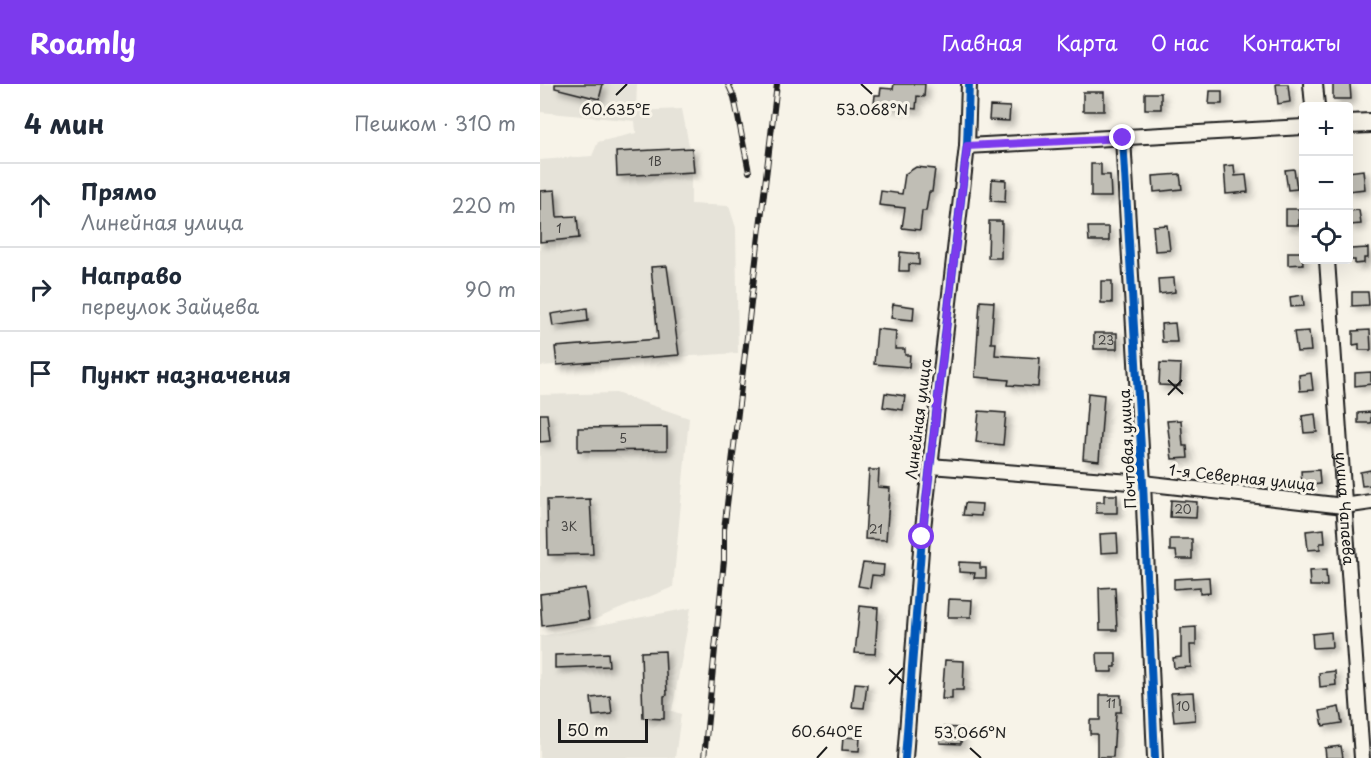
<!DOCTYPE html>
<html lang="ru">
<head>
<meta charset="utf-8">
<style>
  :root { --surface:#fff; --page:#f6f6f7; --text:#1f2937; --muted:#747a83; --line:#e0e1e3; --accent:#7c3aed }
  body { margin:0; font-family:"Playpen Sans",sans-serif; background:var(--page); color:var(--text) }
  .controls { position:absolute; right:18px; top:18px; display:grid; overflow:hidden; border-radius:6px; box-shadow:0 6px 24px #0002 }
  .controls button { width:54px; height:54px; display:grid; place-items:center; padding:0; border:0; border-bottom:2px solid var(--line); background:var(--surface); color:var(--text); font:30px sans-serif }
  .scale { position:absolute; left:18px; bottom:15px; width:90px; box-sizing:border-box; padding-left:6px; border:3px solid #1c1c1c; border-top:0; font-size:16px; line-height:21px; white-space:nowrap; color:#1c1c1c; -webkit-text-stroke:4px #f7f3e8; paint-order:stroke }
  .stop { position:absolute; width:18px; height:18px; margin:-14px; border:4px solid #7c3aed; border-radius:50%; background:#fff }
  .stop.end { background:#7c3aed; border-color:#fff; box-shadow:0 2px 6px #0008 }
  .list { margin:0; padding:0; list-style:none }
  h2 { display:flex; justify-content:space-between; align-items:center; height:78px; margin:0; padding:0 24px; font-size:26px }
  h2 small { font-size:20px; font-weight:400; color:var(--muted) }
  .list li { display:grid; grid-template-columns:39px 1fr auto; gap:18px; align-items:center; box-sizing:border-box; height:84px; padding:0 24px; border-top:2px solid var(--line) }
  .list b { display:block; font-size:22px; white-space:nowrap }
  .list p { margin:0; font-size:20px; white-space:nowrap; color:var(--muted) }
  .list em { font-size:20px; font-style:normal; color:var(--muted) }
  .icon { flex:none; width:33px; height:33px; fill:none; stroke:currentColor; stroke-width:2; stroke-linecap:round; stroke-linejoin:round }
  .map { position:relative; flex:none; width:831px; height:674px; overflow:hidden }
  header { display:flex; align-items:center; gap:36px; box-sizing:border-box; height:84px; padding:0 30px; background:var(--accent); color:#fff }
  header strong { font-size:28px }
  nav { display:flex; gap:33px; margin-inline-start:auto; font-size:21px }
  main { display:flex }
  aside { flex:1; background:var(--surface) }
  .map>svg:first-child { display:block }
</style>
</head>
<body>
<header>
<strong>Roamly</strong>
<nav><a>Главная</a><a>Карта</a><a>О нас</a><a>Контакты</a></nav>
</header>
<main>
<aside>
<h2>4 мин<small>Пешком · 310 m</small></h2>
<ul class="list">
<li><svg class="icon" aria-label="ahead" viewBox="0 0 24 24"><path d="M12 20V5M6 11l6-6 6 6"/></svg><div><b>Прямо</b><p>Линейная улица</p></div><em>220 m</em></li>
<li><svg class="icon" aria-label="right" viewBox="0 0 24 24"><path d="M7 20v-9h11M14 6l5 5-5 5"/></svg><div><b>Направо</b><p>переулок Зайцева</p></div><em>90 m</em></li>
<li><svg class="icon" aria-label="arrive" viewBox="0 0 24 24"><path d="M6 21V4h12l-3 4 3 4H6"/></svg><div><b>Пункт назначения</b></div></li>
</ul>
</aside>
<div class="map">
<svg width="831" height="674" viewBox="0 0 831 674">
  <defs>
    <filter id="shadow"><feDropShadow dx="4.5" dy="4.5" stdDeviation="3" flood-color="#0004"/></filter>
  </defs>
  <rect width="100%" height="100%" fill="#f7f3e8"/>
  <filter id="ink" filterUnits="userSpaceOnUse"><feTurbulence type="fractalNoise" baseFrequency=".0167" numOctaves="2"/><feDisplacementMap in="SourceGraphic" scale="12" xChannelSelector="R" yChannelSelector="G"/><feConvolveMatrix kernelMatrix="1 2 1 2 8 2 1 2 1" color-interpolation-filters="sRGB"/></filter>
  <g filter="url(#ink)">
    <g fill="#e6e3d9">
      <path d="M0 0H97L96 27 142 25 151 72V120L189 122 196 144 198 269 0 282V76L52 72 58 58 96 49 95 37 0 28Z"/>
      <path d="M76 309 149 334 133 503 53 536 0 541V311Z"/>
      <path d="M151 524 132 627 141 630 135 674H0V552Z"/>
    </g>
    <g fill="#c0beb5" stroke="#1c1c1c" stroke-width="1.5" filter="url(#shadow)">
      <path d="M15 0H63L59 15 15 4Z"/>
      <path d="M354 0H385L384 13 377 12 376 25 334 20 335 11H340L341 4 353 5Z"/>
      <path d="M736 0H748L750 18 738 20Z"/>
      <path d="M793 0H810L811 15H793Z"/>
      <path d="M670 7H682V20H669Z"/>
      <rect x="543" y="8" width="21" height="19"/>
      <rect x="605" y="9" width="16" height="16"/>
      <path d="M450 22 470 23 469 37 449 36Z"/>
      <path d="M152 64 154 88 77 92 76 68Z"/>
      <path d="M551 80H561V91H570L571 113H551Z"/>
      <path d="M694 81 695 92 706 91 708 108 686 110 684 82Z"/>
      <path d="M376 83 395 85 392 108H389L386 127H382L380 146 362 144 365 124 339 121 341 107 362 110 365 90Z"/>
      <path d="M754 85 757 105 748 106 745 86Z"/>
      <path d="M823 86 825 105 808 107V88Z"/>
      <path d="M640 90 642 105 614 108 613 92Z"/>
      <path d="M452 95 466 96 465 118 451 117Z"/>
      <path d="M15 106 17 133 37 132 39 154 0 158V107Z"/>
      <rect x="746" y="125" width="13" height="16"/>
      <path d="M819 126 821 140 810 141 808 127Z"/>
      <path d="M449 137H462L461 174H448Z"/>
      <path d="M627 141 630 166 615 167 613 142Z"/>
      <path d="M548 143H569V157H549Z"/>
      <path d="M828 164V174H824V179L815 180V176H810V165Z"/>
      <path d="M360 168 379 170V181L369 180V187H359Z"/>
      <path d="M748 168H762L763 180 748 181Z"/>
      <path d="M127 182 139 271 17 281 15 263 118 255 111 183Z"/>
      <path d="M634 194 635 208 619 210 618 195Z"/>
      <rect x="561" y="197" width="11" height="22"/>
      <path d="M812 208H828L829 221 812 222Z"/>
      <path d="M763 211 764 222 751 223 750 213Z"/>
      <path d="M440 217 454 218 451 259H456L455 271 500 274 498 303 468 301 469 296 435 293Z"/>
      <path d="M353 220 374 223 373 236 351 234Z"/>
      <path d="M47 224 48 237 13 242 11 230Z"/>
      <path d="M635 239 637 258H622L621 240Z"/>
      <path d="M337 245 356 247 355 265H365V271H370L369 283 334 280Z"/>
      <path d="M830 246 831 266H819V260L813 261V247Z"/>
      <path d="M769 247 771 267 757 268 754 248Z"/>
      <rect x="554" y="249" width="23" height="16"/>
      <path d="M620 279 641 280 640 302 619 301Z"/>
      <path d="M831 288V300L815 302V289Z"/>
      <path d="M771 289 773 306 760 307 759 291Z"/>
      <path d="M345 309 365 312 363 326 343 323Z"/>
      <path d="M548 309 564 311 559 377 543 375Z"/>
      <path d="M439 327 466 329 463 361 436 358Z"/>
      <path d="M831 328V339H818V329Z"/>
      <path d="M0 330H7L10 357 0 358Z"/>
      <path d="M775 330 777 348 764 349 762 332Z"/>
      <path d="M641 336 643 362H647L648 374 632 375 627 337Z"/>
      <path d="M127 343V366L38 367V344Z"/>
      <path d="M329 386H339L338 403 350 404 346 456 325 455Z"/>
      <path d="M779 386 780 400 762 402 761 387Z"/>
      <path d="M831 386V401L822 402 820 388Z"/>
      <path d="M564 411H577V429H556V418H564Z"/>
      <path d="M50 415 53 470 8 471 7 416Z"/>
      <path d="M631 416 657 418 656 434 630 433Z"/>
      <path d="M425 419 442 420 441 432 423 431Z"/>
      <path d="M784 445 785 459H780V465L768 466 766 447Z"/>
      <path d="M577 449 578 468 561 469 560 450Z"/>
      <path d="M630 455H652V475H637L636 467H630Z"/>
      <path d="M419 478 440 479V484H446V494H434L435 489 419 488Z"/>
      <path d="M323 479 344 481 343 492 332 491 330 504 318 502Z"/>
      <path d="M786 486 787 502H770L769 487Z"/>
      <path d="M669 493 670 509 660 510V503L634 505V495Z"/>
      <path d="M575 503 577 546H560L559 504Z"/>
      <path d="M45 504 49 535 2 542 0 510Z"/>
      <path d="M409 515 432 516 431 533H408Z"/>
      <path d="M320 522 338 524 335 570 315 569Z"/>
      <path d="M656 543V561H650L651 583 634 584 633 574 641 573V544Z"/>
      <path d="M791 548 792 563 773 564 772 550Z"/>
      <path d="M125 567 127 611 124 612V635L103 634 101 568Z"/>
      <path d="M68 569 69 582 15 584V571Z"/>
      <path d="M557 569H576V583H572V588H558Z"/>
      <path d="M405 576 424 577 423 606H412V615H402Z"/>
      <path d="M795 587 796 601 780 603 779 589Z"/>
      <path d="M315 599 327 600 324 624 312 623Z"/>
      <path d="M653 608 655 636 634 638 631 609Z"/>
      <path d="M560 611H581V628H576L573 673H557V650H550V636H560Z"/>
      <path d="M70 612 72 630 53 632 51 614Z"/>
      <path d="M799 623 802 639 783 642 780 627Z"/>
      <path d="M401 643 421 644V660L400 659Z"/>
      <path d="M303 653 320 654 319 667 302 666Z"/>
      <path d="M801 662 803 674H786L785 664Z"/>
    </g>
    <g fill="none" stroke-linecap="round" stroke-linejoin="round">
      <g stroke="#1c1c1c" stroke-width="18">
        <g id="street">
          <path d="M583 54 603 399 615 674"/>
          <path d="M427 62 764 43"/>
          <path id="s1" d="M787 176 822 674"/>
          <path d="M390 382 603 399 804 422 831 418"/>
          <path d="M365 674 382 453 427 62 429 0"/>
        </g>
      </g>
      <g stroke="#1c1c1c" stroke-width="22">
        <g id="secondary">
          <path d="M773 0 775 22"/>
          <path d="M808 40 831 39"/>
        </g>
      </g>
      <use href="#street" stroke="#f7f3e8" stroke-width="14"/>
      <use href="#secondary" stroke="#f7f3e8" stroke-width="18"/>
      <g stroke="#1c1c1c" stroke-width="6">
        <g id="rail">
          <path d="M188 0 194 13 209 88"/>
          <path d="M164 674 184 476V446L237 0"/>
        </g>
      </g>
      <use href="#rail" stroke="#f7f3e8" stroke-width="4" stroke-dasharray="11" stroke-linecap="butt"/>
      <g stroke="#f7f3e8" stroke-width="11">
        <g id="cycleway">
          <path d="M583 54 603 399 615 674"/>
          <path d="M365 674 382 453 427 62 429 0"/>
        </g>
      </g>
      <use href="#cycleway" stroke="#0057b8" stroke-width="8"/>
    </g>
  </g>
  <g fill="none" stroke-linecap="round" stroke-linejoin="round" filter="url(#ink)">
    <path stroke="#7c3aed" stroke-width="8" d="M382 453 427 62 583 54"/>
  </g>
  <path fill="none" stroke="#1c1c1c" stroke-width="2" d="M321 0 332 10M76 11 87 0M628 296 643 310M628 311 642 296M349 585 364 599M349 600 363 584M430 664 441 674M277 674 287 663"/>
  <g text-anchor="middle" stroke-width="6" stroke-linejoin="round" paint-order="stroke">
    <g font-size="12" fill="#454442">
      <text x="115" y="82">1В</text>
      <text x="19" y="149">1</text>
      <text x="566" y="261">23</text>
      <text x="83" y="359">5</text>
      <text x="643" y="430">20</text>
      <text x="29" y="447">3К</text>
      <text x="336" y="450">21</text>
      <text x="571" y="624">11</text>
      <text x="643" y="627">10</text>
    </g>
    <g font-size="15" fill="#1c1c1c" stroke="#f7f3e8">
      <text transform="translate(379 335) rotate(-83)" y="5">Линейная улица</text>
      <text transform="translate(588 365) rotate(-93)" y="5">Почтовая улица</text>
      <text transform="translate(702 394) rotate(6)" y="5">1-я Северная улица</text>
      <text dy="5" stroke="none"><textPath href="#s1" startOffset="249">улица Чапаева</textPath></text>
    </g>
  </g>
  <g font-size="15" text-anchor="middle" fill="#1c1c1c" stroke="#f7f3e8" stroke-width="6" stroke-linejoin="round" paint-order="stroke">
    <text x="332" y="31">53.068°N</text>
    <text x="76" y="31">60.635°E</text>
    <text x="287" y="653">60.640°E</text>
    <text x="430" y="654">53.066°N</text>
  </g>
</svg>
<div class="controls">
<button>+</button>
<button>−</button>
<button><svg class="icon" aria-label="locate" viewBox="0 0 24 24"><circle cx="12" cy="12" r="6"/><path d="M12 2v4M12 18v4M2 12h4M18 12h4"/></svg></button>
</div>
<div class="scale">50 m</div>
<div class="stop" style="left:382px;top:453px"></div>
<div class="stop end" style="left:583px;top:54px"></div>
</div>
</main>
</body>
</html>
